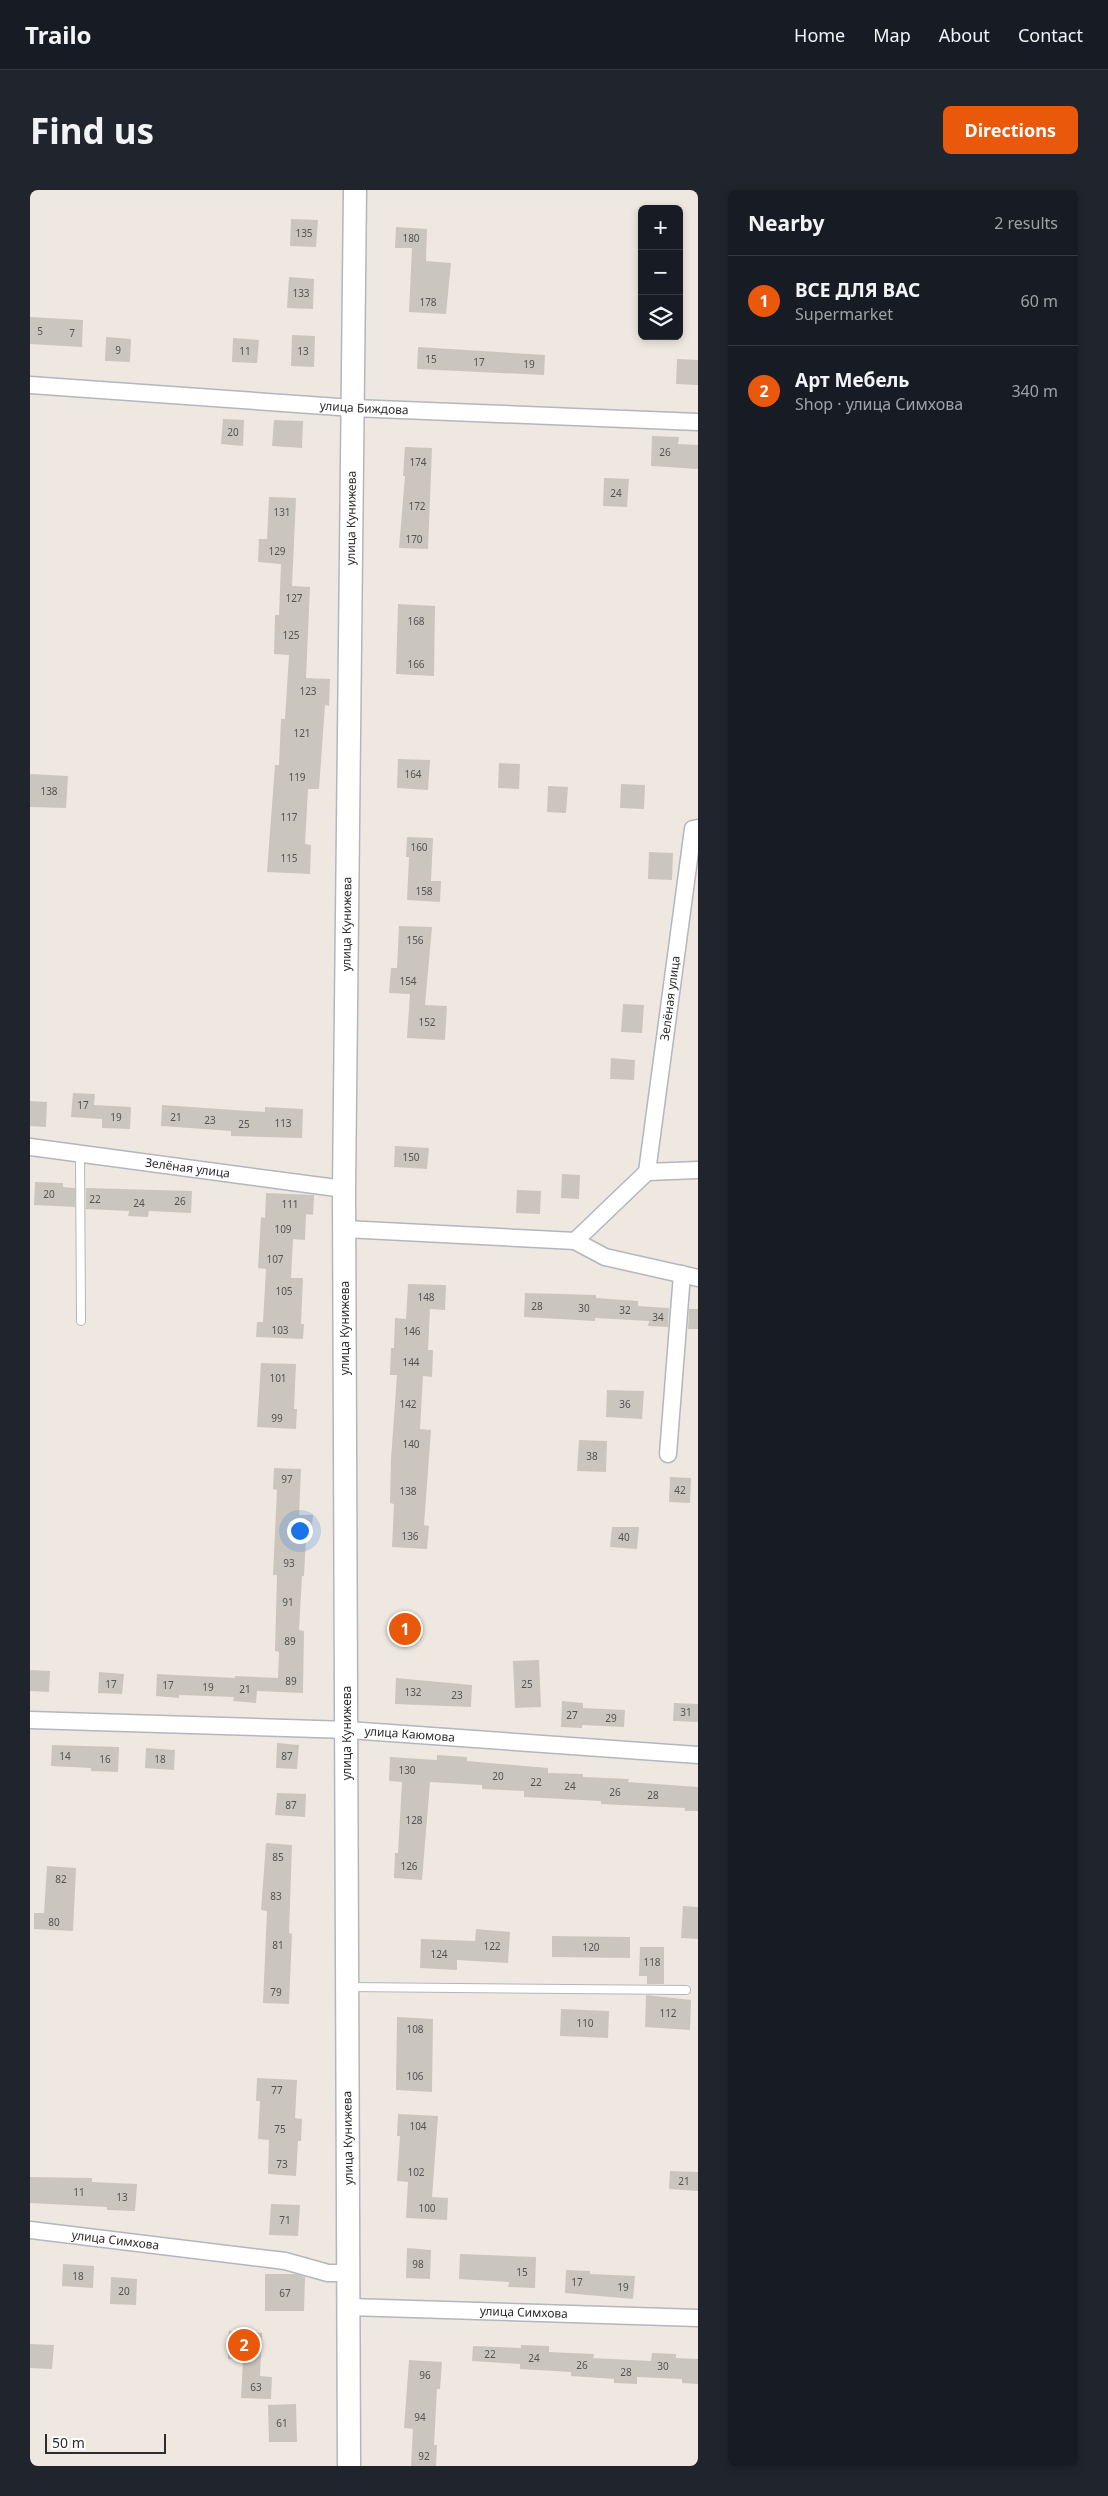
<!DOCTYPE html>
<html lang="en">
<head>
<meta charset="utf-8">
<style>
  :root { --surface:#171b24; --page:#20242c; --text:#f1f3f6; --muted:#9ea1a6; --line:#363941; --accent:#ea580c }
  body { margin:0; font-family:"Noto Sans",sans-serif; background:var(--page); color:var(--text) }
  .controls { position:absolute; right:15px; top:15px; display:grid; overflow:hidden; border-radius:8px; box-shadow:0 2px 8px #0003 }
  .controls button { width:45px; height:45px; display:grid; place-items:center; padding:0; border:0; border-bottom:1px solid var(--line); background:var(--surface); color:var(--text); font:25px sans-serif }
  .scale { position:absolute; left:15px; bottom:12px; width:121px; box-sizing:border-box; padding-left:5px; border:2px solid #2d2d2d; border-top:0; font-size:14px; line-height:18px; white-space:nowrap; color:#2d2d2d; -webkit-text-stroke:4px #fff; paint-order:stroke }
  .you { position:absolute; left:269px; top:1340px; width:18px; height:18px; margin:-12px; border:4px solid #fff; border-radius:50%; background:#1a73e8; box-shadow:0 0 0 8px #1a73e833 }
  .badge { display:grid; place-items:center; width:32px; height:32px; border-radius:50%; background:var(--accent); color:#fff; font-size:16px; font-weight:700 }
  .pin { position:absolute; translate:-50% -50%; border:2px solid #fff; box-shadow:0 1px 5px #0006 }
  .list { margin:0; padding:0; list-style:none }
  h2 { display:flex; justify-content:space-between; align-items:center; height:65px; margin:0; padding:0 20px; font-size:21px }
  h2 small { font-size:16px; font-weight:400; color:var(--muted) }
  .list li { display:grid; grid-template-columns:32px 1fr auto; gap:15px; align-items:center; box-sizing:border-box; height:90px; padding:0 20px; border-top:1px solid var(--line) }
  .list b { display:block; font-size:19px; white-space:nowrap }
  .list p { margin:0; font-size:16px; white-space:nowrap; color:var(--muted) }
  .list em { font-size:16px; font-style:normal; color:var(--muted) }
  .icon { flex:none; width:28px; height:28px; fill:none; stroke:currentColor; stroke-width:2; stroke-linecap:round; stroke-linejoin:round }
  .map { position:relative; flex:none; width:668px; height:2276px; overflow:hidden; border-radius:8px }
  header { display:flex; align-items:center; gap:30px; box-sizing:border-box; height:70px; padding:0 25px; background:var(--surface); border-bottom:1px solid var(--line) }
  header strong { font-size:24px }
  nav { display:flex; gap:28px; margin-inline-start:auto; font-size:18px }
  .intro { display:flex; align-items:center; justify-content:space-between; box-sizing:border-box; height:120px; padding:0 30px }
  h1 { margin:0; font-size:35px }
  .button { padding:12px 22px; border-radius:8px; background:var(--accent); color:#fff; font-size:18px; font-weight:700 }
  main { display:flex; gap:30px; padding:0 30px }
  aside { flex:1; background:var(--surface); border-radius:8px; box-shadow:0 2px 8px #0003 }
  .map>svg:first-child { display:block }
</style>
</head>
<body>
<header>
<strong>Trailo</strong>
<nav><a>Home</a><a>Map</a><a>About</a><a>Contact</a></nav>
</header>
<div class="intro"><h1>Find us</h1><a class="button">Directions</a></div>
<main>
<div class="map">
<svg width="668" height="2276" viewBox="0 0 668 2276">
  <rect width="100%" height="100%" fill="#eee8e0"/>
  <g fill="#cac6be">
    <path d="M261 29 288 30 286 57 260 56Z"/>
    <path d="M366 37 397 39 396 71 421 73 416 124 379 122 382 58H365Z"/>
    <path d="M259 87 284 89 283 119 257 118Z"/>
    <path d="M0 127 53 130 52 157 0 154Z"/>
    <path d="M262 145 285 146 284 177 261 176Z"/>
    <path d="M76 147 101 149 100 172 75 171Z"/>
    <path d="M203 148 229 150 227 173 202 172Z"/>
    <path d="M388 157 515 165 514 185 387 179Z"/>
    <path d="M647 169 668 170V195L646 194Z"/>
    <path d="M193 229 214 230 213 256 191 254Z"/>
    <path d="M244 230 273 231 272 258 242 256Z"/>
    <path d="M622 246 649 247 648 254 668 255V279L621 276Z"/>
    <path d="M375 257 402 258 398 359 369 358 375 286H373Z"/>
    <path d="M574 288 599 289 597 317 573 316Z"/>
    <path d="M239 307 266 308 262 396 280 397 276 488 300 489 299 516 295 515 289 599H278L275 654 281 655 280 684 237 682 245 575H249L251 529H255L259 465 244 464 245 425H249L251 374 228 372 229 349H237Z"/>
    <path d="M368 414 405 416 404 486 366 484Z"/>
    <path d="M368 569 400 570 398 600 367 598Z"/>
    <path d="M469 573 490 574 489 599 468 598Z"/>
    <path d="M0 584 38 586 36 618 0 617Z"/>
    <path d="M591 594 615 595 614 619 590 618Z"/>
    <path d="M518 596 538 597 536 623 517 622Z"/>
    <path d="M377 647 403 648 401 691H411L410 712 377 710 379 667H376Z"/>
    <path d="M619 662 643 663 642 690 618 689Z"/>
    <path d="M369 736 402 737 395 815 417 816 415 850 377 848 380 804 359 803 361 778H367Z"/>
    <path d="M593 814 614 815 612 843 591 842Z"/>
    <path d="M581 868 605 870 604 890 580 889Z"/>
    <path d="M43 903 65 904 64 915 101 917 100 939 72 938V929L41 927Z"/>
    <path d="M0 911 17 912 16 937 0 936Z"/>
    <path d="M132 915 235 922V917L273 919 272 948 201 946V941L131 936Z"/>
    <path d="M365 956 399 958 397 979 364 977Z"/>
    <path d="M532 984 550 985 549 1009 531 1008Z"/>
    <path d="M5 992 33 993V997L45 998V1017L4 1015Z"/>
    <path d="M56 998 162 1001 161 1023 119 1021 118 1027 98 1026 99 1021 56 1019Z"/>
    <path d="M487 1000 511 1001 510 1024 486 1023Z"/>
    <path d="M236 1003 284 1005 283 1025 276 1024 275 1050 263 1049 261 1088H273L271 1134H274L273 1149 226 1147 227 1132H233L236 1079 228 1078 231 1027 235 1028Z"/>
    <path d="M378 1094 416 1095 415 1120 400 1119 398 1160H403L402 1187 393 1186 390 1239 401 1240 394 1335 399 1336 397 1359 362 1357 364 1314 360 1313 361 1269 367 1185H360L361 1158H364L365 1128 376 1129Z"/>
    <path d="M495 1103 566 1105V1108L608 1111V1116L639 1118 638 1137 618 1136 619 1131 565 1128V1131L494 1127Z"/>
    <path d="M659 1119H668V1139H658Z"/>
    <path d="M231 1173 266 1174 264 1219H267L266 1239 227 1237Z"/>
    <path d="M577 1200 614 1201 612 1229 576 1227Z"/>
    <path d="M549 1250 577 1251 576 1282 547 1281Z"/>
    <path d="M244 1278 271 1279 269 1325H283L281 1348H276L274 1386H272L269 1440 274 1441 273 1503 227 1501 226 1513 203 1511 204 1507 149 1505V1508L126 1506 127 1484 205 1488V1486L248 1488 249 1462 245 1461 247 1385H243L247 1300 243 1299Z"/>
    <path d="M640 1287 661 1288 660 1313 639 1312Z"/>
    <path d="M582 1337H609L607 1359 580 1357Z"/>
    <path d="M361 1429 392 1431 391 1450 360 1448Z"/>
    <path d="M509 1470 511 1517 485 1518 483 1471Z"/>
    <path d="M0 1480 20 1481 19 1502 0 1501Z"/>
    <path d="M69 1482 94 1484 92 1504 68 1503Z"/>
    <path d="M366 1488 442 1495 441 1517 365 1514Z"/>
    <path d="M532 1511 553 1513V1518L595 1520 594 1537 552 1535V1538L531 1537Z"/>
    <path d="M644 1513 668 1514V1532L643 1531Z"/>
    <path d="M247 1553 269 1555 267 1579 246 1578Z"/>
    <path d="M22 1555 89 1557 88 1582 61 1581V1578L21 1576Z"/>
    <path d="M116 1558 145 1560 144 1580 115 1578Z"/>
    <path d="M407 1565 437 1567V1571L518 1578V1583L553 1584V1587L599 1589 598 1592 668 1597V1621H655V1618L571 1614V1611L494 1607V1601L452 1599V1595L400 1592 392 1690 364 1688 365 1663H368L372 1592 359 1591 360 1567 407 1570Z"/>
    <path d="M247 1603 276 1604 275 1627 245 1625Z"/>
    <path d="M236 1653 262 1655 259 1743 262 1744 259 1814 233 1813 237 1721 231 1720Z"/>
    <path d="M17 1676 46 1678 43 1741 4 1739V1723H14Z"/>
    <path d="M653 1716 668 1717V1749L651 1748Z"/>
    <path d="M446 1739 480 1742 478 1773 427 1770V1780L390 1778 391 1749 445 1751Z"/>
    <path d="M522 1746 600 1747V1768L522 1767Z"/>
    <path d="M610 1757H634V1794H617V1786H609Z"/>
    <path d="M616 1805 661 1810 660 1840 615 1837Z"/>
    <path d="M531 1819 579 1821 578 1848 530 1846Z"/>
    <path d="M367 1827 403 1829 402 1902 366 1900Z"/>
    <path d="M227 1888 267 1890 265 1928 272 1929 271 1951H268L266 1986 238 1984 239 1950 228 1949 230 1911H226Z"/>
    <path d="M368 1924 408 1926 402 2007 418 2008 417 2030 376 2028 378 1992 367 1991 370 1946H367Z"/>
    <path d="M640 1981 668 1982V2001L639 1999Z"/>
    <path d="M0 1987 62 1988V1992L107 1994 105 2021 77 2020V2017L0 2013Z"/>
    <path d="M241 2014 270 2015 268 2046 239 2045Z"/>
    <path d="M377 2058 401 2060 400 2089 376 2088Z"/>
    <path d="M430 2064 506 2067 505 2098 478 2097 479 2092 429 2089Z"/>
    <path d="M33 2074 64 2076 63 2098 32 2096Z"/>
    <path d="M536 2080 560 2081V2084L605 2086 603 2109 535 2103Z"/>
    <path d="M235 2084H266L275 2087 274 2121H235Z"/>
    <path d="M81 2087 107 2089 106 2115 80 2114Z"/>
    <path d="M199 2141 232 2143 230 2186 242 2187 241 2209 211 2208 213 2170 198 2169Z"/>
    <path d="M0 2154 24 2155 22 2179 0 2178Z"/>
    <path d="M491 2155 519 2156V2162L564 2164 563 2168 621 2171 622 2163 646 2164V2168L668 2169V2194L652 2193V2189L607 2187V2194L584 2193V2189L541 2186V2182L490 2179V2174L442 2171 443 2156 491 2158Z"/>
    <path d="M379 2170 412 2172 410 2199H407L404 2255H407L406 2276H381L383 2239 374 2238Z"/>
    <path d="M266 2214 267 2252H239L238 2215Z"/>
  </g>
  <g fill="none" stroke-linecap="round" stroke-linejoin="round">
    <g stroke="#b3b6bf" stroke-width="10">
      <g id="lane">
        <path d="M50 963 51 1131"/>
        <path d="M318 1797 656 1800"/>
      </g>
    </g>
    <g stroke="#b3b6bf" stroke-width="19">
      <g id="street">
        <path id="s1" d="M0 195 323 218 668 232"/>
        <path id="s2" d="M0 957 314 999"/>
        <path d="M617 982 668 980"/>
        <path d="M315 1039 545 1051 575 1067 668 1088"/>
        <path id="s3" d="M545 1051 617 982 663 639 668 638"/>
        <path d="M638 1264 652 1084"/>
        <path id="s4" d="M0 1530 318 1540 668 1565"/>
        <path id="s5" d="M0 2040 255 2071 298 2083H319"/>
        <path id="s6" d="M319 2117 668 2128"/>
      </g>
    </g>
    <g stroke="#b3b6bf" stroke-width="25">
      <g id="secondary">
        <path id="s7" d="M319 2276 314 999 325 0"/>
      </g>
    </g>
    <use href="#lane" stroke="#fff" stroke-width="8"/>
    <use href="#street" stroke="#fff" stroke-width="16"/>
    <use href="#secondary" stroke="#fff" stroke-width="22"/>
  </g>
  <g text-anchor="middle" stroke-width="4" stroke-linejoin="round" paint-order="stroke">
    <g font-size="10" fill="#545351">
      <text x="274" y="47">135</text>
      <text x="381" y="52">180</text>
      <text x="271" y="107">133</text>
      <text x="398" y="116">178</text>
      <text x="10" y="145">5</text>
      <text x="42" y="147">7</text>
      <text x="88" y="164">9</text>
      <text x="215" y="165">11</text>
      <text x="273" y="165">13</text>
      <text x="401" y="173">15</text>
      <text x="449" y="176">17</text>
      <text x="499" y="178">19</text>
      <text x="203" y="246">20</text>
      <text x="635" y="266">26</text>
      <text x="388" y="276">174</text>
      <text x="586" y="307">24</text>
      <text x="387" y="320">172</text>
      <text x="252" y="326">131</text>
      <text x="384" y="353">170</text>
      <text x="247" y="365">129</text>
      <text x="264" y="412">127</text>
      <text x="386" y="435">168</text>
      <text x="261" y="449">125</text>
      <text x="386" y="478">166</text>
      <text x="278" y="505">123</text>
      <text x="272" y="547">121</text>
      <text x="383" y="588">164</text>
      <text x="267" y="591">119</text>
      <text x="19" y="605">138</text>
      <text x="259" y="631">117</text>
      <text x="389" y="661">160</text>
      <text x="259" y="672">115</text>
      <text x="394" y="705">158</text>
      <text x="385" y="754">156</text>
      <text x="378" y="795">154</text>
      <text x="397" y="836">152</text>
      <text x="53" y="919">17</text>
      <text x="86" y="931">19</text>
      <text x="146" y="931">21</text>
      <text x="180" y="934">23</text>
      <text x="253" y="937">113</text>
      <text x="214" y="938">25</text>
      <text x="381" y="971">150</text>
      <text x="19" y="1008">20</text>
      <text x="65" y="1013">22</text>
      <text x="150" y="1015">26</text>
      <text x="109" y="1017">24</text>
      <text x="260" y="1018">111</text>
      <text x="253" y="1043">109</text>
      <text x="245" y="1073">107</text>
      <text x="254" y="1105">105</text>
      <text x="396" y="1111">148</text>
      <text x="507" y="1120">28</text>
      <text x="554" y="1122">30</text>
      <text x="595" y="1124">32</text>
      <text x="628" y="1131">34</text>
      <text x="250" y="1144">103</text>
      <text x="382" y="1145">146</text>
      <text x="381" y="1176">144</text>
      <text x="248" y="1192">101</text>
      <text x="378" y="1218">142</text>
      <text x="595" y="1218">36</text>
      <text x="247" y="1232">99</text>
      <text x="381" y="1258">140</text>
      <text x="562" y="1270">38</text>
      <text x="257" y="1293">97</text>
      <text x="650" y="1304">42</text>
      <text x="378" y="1305">138</text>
      <text x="380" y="1350">136</text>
      <text x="594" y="1351">40</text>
      <text x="259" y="1377">93</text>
      <text x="258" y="1416">91</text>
      <text x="260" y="1455">89</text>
      <text x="261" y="1495">89</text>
      <text x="81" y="1498">17</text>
      <text x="497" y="1498">25</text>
      <text x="138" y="1499">17</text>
      <text x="178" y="1501">19</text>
      <text x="215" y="1503">21</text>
      <text x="383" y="1506">132</text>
      <text x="427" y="1509">23</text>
      <text x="656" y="1526">31</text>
      <text x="542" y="1529">27</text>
      <text x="581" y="1532">29</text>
      <text x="35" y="1570">14</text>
      <text x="257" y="1570">87</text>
      <text x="75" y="1573">16</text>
      <text x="130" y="1573">18</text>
      <text x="377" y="1584">130</text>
      <text x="468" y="1590">20</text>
      <text x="506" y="1596">22</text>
      <text x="540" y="1600">24</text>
      <text x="585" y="1606">26</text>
      <text x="623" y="1609">28</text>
      <text x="261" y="1619">87</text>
      <text x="384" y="1634">128</text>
      <text x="248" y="1671">85</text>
      <text x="379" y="1680">126</text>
      <text x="31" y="1693">82</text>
      <text x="246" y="1710">83</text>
      <text x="24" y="1736">80</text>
      <text x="248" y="1759">81</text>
      <text x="462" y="1760">122</text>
      <text x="561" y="1761">120</text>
      <text x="409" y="1768">124</text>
      <text x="622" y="1776">118</text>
      <text x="246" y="1806">79</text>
      <text x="638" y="1827">112</text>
      <text x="555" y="1837">110</text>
      <text x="385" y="1843">108</text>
      <text x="385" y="1890">106</text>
      <text x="247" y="1904">77</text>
      <text x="388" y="1940">104</text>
      <text x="250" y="1943">75</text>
      <text x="252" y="1978">73</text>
      <text x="386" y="1986">102</text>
      <text x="654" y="1995">21</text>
      <text x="49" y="2006">11</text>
      <text x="92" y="2011">13</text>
      <text x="397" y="2022">100</text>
      <text x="255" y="2034">71</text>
      <text x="388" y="2078">98</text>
      <text x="492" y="2086">15</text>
      <text x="48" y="2090">18</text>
      <text x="547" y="2096">17</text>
      <text x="593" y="2101">19</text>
      <text x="94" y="2105">20</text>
      <text x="255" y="2107">67</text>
      <text x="460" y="2168">22</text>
      <text x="504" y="2172">24</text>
      <text x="552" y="2179">26</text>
      <text x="633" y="2180">30</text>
      <text x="596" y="2186">28</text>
      <text x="395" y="2189">96</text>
      <text x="226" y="2201">63</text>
      <text x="390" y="2231">94</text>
      <text x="252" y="2237">61</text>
      <text x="394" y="2270">92</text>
    </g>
    <g font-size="12" fill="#2d2d2d" stroke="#fff">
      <text dy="4" stroke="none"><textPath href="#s1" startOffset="335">улица Биждова</textPath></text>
      <text dy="4" stroke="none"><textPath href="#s7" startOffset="1948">улица Кунижева</textPath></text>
      <text dy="4" stroke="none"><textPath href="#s7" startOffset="1542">улица Кунижева</textPath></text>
      <text dy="4" stroke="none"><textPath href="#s3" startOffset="275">Зелёная улица</textPath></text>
      <text dy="4" stroke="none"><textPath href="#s2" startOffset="159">Зелёная улица</textPath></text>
      <text transform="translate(315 1138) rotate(-90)" y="4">улица Кунижева</text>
      <text transform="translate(317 1543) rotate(-90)" y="4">улица Кунижева</text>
      <text dy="4" stroke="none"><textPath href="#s4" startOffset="380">улица Каюмова</textPath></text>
      <text transform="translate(318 1948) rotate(-91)" y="4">улица Кунижева</text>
      <text dy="4" stroke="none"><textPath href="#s5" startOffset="86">улица Симхова</textPath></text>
      <text dy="4" stroke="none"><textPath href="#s6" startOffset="175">улица Симхова</textPath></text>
    </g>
  </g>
</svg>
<div class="controls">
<button>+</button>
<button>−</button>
<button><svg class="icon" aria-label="layers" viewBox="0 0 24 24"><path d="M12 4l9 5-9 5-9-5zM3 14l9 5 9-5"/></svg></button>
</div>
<div class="scale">50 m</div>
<div class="you"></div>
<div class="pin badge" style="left:375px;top:1439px">1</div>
<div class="pin badge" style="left:214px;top:2155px">2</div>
</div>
<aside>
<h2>Nearby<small>2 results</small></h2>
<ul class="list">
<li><span class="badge">1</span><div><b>ВСЕ ДЛЯ ВАС</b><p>Supermarket</p></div><em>60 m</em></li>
<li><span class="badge">2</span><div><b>Арт Мебель</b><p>Shop · улица Симхова</p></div><em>340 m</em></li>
</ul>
</aside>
</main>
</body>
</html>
